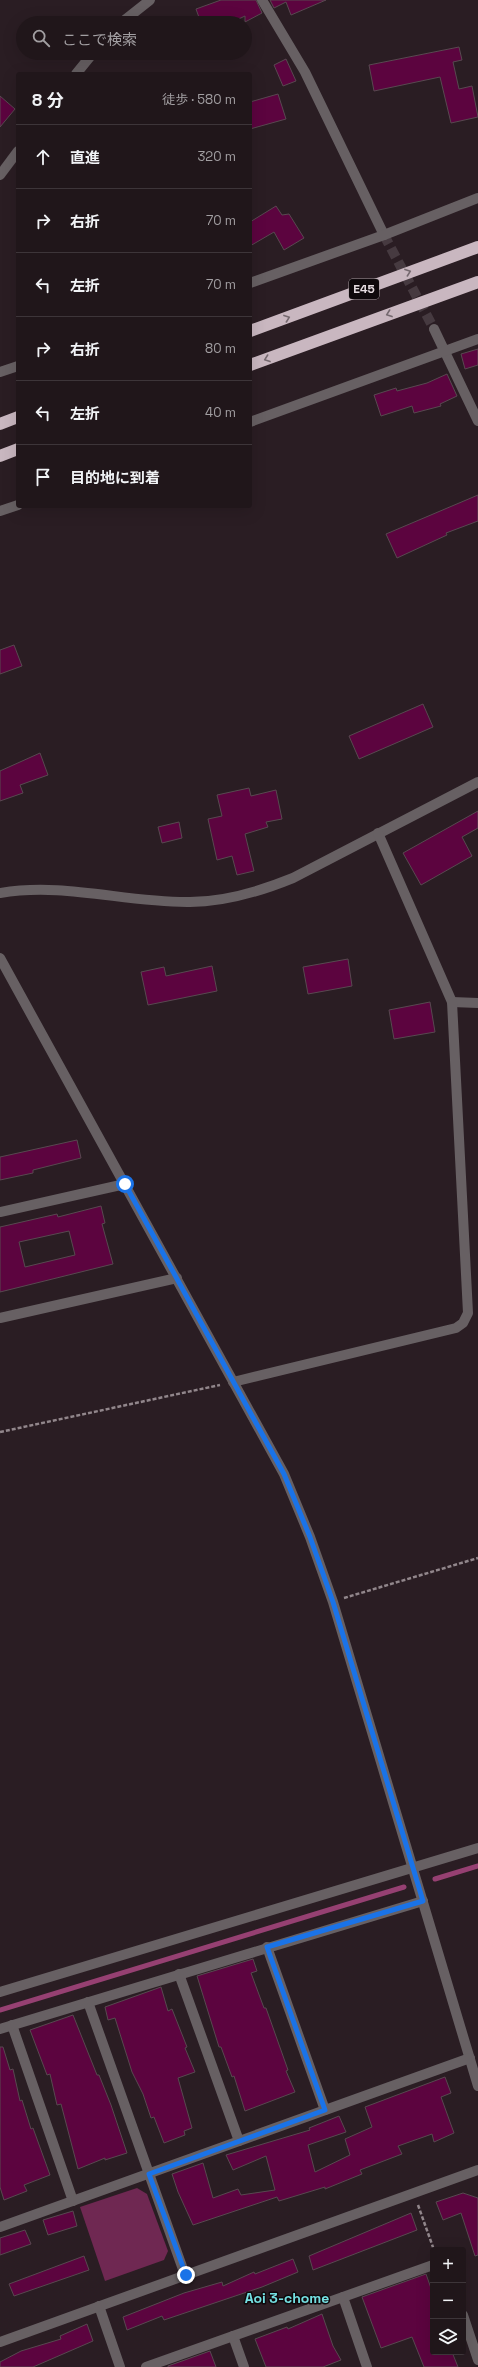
<!DOCTYPE html>
<html lang="ja">
<head>
<meta charset="utf-8">
<style>
  :root { --surface:#20161a; --page:#2d2327; --text:#f1f3f6; --muted:#a29fa2; --line:#3d3539 }
  body { margin:0; font-family:"Space Grotesk","Noto Sans JP",sans-serif; background:var(--page); color:var(--text) }
  .controls { position:absolute; right:12px; bottom:12px; display:grid; overflow:hidden; border-radius:4px; box-shadow:0 4px 16px #0002 }
  .controls button { width:36px; height:36px; display:grid; place-items:center; padding:0; border:0; border-bottom:1px solid var(--line); background:var(--surface); color:var(--text); font:20px sans-serif }
  .stop { position:absolute; width:12px; height:12px; margin:-9px; border:3px solid #1a73e8; border-radius:50%; background:#fff }
  .stop.end { background:#1a73e8; border-color:#fff; box-shadow:0 1px 4px #0008 }
  .list { margin:0; padding:0; list-style:none }
  h2 { display:flex; justify-content:space-between; align-items:center; height:52px; margin:0; padding:0 16px; font-size:17px }
  h2 small { font-size:13px; font-weight:400; color:var(--muted) }
  .list li { display:grid; grid-template-columns:26px 1fr auto; gap:12px; align-items:center; box-sizing:border-box; height:64px; padding:0 16px; border-top:1px solid var(--line) }
  .list b { display:block; font-size:15px; white-space:nowrap }
  .list em { font-size:13px; font-style:normal; color:var(--muted) }
  .icon { flex:none; width:22px; height:22px; fill:none; stroke:currentColor; stroke-width:2; stroke-linecap:round; stroke-linejoin:round }
  .map { position:relative; flex:none; width:478px; height:2367px; overflow:hidden }
  .search { position:absolute; background:var(--surface); box-shadow:0 4px 16px #0002; left:16px; top:16px; width:236px; height:44px; display:flex; align-items:center; gap:10px; box-sizing:border-box; padding:0 14px; border-radius:22px; color:var(--muted); font-size:15px }
  .panel { position:absolute; background:var(--surface); box-shadow:0 4px 16px #0002; left:16px; top:72px; width:236px; height:436px; border-radius:4px }
  .map>svg:first-child { display:block }
</style>
</head>
<body>
<div class="map">
<svg width="478" height="2367" viewBox="0 0 478 2367">
  <rect width="100%" height="100%" fill="#2a1d23"/>
  <path fill="#6f2852" d="M137 2188 147 2194 168 2251 164 2260 105 2281 80 2207Z"/>
  <g fill="none" stroke-linecap="round" stroke-linejoin="round">
    <g stroke="#964072" stroke-width="5">
      <path d="M435 1879 478 1866"/>
      <path d="M0 2010 404 1887"/>
    </g>
  </g>
  <g fill="#5c043f" stroke="#584950" fill-rule="evenodd">
    <path d="M221 0H256L262 13 245 22V16L230 23H201L196 9Z"/>
    <path d="M270 0H326L291 15 286 2 274 8Z"/>
    <path d="M459 47 462 60 453 62 459 89 472 86 478 117 451 123 440 77 374 91 369 65Z"/>
    <path d="M286 59 296 81 283 86 274 65Z"/>
    <path d="M278 94 286 119 250 129V102Z"/>
    <path d="M0 96 15 109 0 127Z"/>
    <path d="M276 206 282 215 289 214 304 238 284 250 274 232 250 246V222Z"/>
    <path d="M478 349V365L465 369 461 354Z"/>
    <path d="M447 374 457 396 440 404 441 406 414 413 412 406 381 416 374 395 396 388 397 391 427 383Z"/>
    <path d="M478 495V521L446 533 447 535 397 558 386 534Z"/>
    <path d="M14 645 22 666 0 674V650Z"/>
    <path d="M423 704 433 727 359 759 349 736Z"/>
    <path d="M40 753 48 775 20 785 23 793 0 801V771Z"/>
    <path d="M249 788 251 796 276 790 282 819 266 822 268 827 245 834 254 871 237 875 232 856 217 860 208 819 222 816 217 795Z"/>
    <path d="M478 811V828L462 837 472 856 421 885 403 853Z"/>
    <path d="M179 822 182 838 162 843 158 827Z"/>
    <path d="M348 959 352 986 308 994 303 967Z"/>
    <path d="M212 966 217 991 148 1005 141 972 164 967 166 976Z"/>
    <path d="M430 1002 435 1032 394 1039 389 1010Z"/>
    <path d="M77 1140 81 1158 33 1170V1173L0 1180V1157Z"/>
    <path d="M101 1206 105 1223 102 1224 113 1264 0 1292V1227L57 1214 58 1217ZM69 1231 75 1255 25 1267 19 1242Z"/>
    <path d="M253 1959 257 1971 251 1973 264 2008H266L288 2070 286 2071 295 2092 245 2111 234 2076 232 2077 221 2047H219L197 1976Z"/>
    <path d="M161 1987 168 2011 172 2009 187 2047 185 2048 195 2072 178 2078 192 2128 184 2131 185 2135 164 2143 154 2117 151 2118 143 2094 132 2072 115 2018 108 2020 105 2007Z"/>
    <path d="M73 2015 97 2075H99L111 2105 127 2153 105 2160V2158L78 2169 61 2104 57 2105 50 2074 47 2075 30 2030Z"/>
    <path d="M0 2047H3L10 2070 13 2069 20 2101 22 2100 31 2129 33 2128 50 2175 24 2185 27 2191 4 2200 0 2187Z"/>
    <path d="M445 2077 451 2093 441 2097 454 2133 434 2142 432 2134 398 2146 402 2154 360 2170 362 2174 325 2189V2187L279 2201 277 2197 193 2225 178 2192 172 2174 203 2163 213 2198 238 2189 241 2195 275 2190 266 2156 233 2170 226 2155 310 2130 309 2128 339 2116 346 2132 308 2145 315 2172 350 2155 345 2139 372 2127 365 2107Z"/>
    <path d="M463 2193 478 2198V2255L475 2256 461 2213 443 2220 436 2202Z"/>
    <path d="M73 2211 77 2226 48 2235 43 2220Z"/>
    <path d="M411 2213 417 2230 313 2270 309 2256Z"/>
    <path d="M25 2230 31 2244 0 2255V2238Z"/>
    <path d="M84 2256 89 2270 14 2296 9 2284Z"/>
    <path d="M293 2259 298 2272 262 2287 164 2320 162 2316 127 2330 123 2317 184 2293 222 2282 223 2286 254 2272 255 2274Z"/>
    <path d="M426 2274 433 2294V2352H452L458 2367H424L412 2337 381 2348 362 2297Z"/>
    <path d="M322 2314 333 2346 341 2360 323 2367H266L255 2339 287 2327 288 2329Z"/>
    <path d="M87 2324 93 2341 33 2367H0V2362L21 2351 61 2339 60 2336Z"/>
    <path d="M210 2351 216 2367H168V2366Z"/>
  </g>
  <g fill="none" stroke-linecap="round" stroke-linejoin="round">
    <path stroke="#463a40" stroke-width="10" stroke-dasharray="10 5" stroke-linecap="butt" d="M384 235 434 329"/>
    <g stroke="#91868b" stroke-width="2.5" stroke-dasharray="4 2" stroke-linecap="butt">
      <path d="M0 1432 220 1385"/>
      <path d="M344 1598 478 1558"/>
      <path d="M418 2205 434 2250"/>
    </g>
    <g stroke="#676063" stroke-width="10">
      <path d="M262 0 305 72 384 235"/>
      <path d="M121 23 150 0"/>
      <path d="M76 74 93 53"/>
      <path d="M0 175 18 151"/>
      <path d="M250 283 384 235 478 198"/>
      <path d="M434 329 478 421"/>
      <path d="M0 372 18 366"/>
      <path d="M250 422 478 339"/>
      <path d="M0 511 18 505"/>
      <path d="M0 893C65 882 126 903 190 902 226 902 261 891 293 878L478 782"/>
      <path d="M0 958 284 1474 310 1537 333 1602 478 2086"/>
      <path d="M452 1002 478 1003"/>
      <path d="M0 1212 125 1184"/>
      <path d="M0 1318 177 1278"/>
      <path d="M233 1382 456 1328 463 1323 468 1313 452 1002 378 833"/>
      <path d="M267 1947 325 2110"/>
      <path d="M179 1974 239 2141"/>
      <path d="M0 1992 478 1848"/>
      <path d="M88 2002 185 2275"/>
      <path d="M12 2025 73 2201"/>
      <path d="M0 2029 423 1901"/>
      <path d="M0 2227 470 2058"/>
      <path d="M343 2297 367 2367"/>
      <path d="M99 2306 120 2367"/>
      <path d="M463 2315 478 2360"/>
      <path d="M233 2336 244 2367"/>
      <path d="M0 2342 478 2170"/>
      <path d="M146 2367 433 2265"/>
    </g>
    <g stroke="#c9b7c0" stroke-width="12">
      <path d="M250 331 478 247"/>
      <path d="M250 365 478 282"/>
      <path d="M0 424 18 417"/>
      <path d="M0 456 18 449"/>
    </g>
  </g>
  <defs><path id="oneway-chevron" d="M-2-3.5L2.5 0L-2 3.5" fill="none" stroke-width="1.6" stroke-linecap="round" stroke-linejoin="round"/></defs>
  <g stroke="#75696f">
    <use href="#oneway-chevron" transform="translate(408 272) rotate(-20)"/>
    <use href="#oneway-chevron" transform="translate(389 314) rotate(160)"/>
    <use href="#oneway-chevron" transform="translate(287 318) rotate(-20)"/>
    <use href="#oneway-chevron" transform="translate(267 359) rotate(160)"/>
  </g>
  <g fill="none" stroke-linecap="round" stroke-linejoin="round">
    <path stroke="#1a73e8" stroke-width="5" d="M125 1184 284 1474 310 1537 333 1602 423 1901 267 1947 325 2110 149 2174 186 2275"/>
  </g>
  <g text-anchor="middle" stroke-width="3" stroke-linejoin="round" paint-order="stroke">
    <rect fill="#0f090c" stroke="#a69da1" stroke-width="1" x="349" y="279" width="30" height="20" rx="3"/>
    <g font-size="12" font-weight="bold" fill="#e6dce1">
      <text x="364" y="293">E45</text>
    </g>
    <g font-size="14" font-weight="bold" fill="#74e0e2" stroke="#0f090c">
      <text x="287" y="2303">Aoi 3-chome</text>
    </g>
  </g>
</svg>
<div class="controls">
<button>+</button>
<button>−</button>
<button><svg class="icon" aria-label="layers" viewBox="0 0 24 24"><path d="M12 4l9 5-9 5-9-5zM3 14l9 5 9-5"/></svg></button>
</div>
<div class="stop" style="left:125px;top:1184px"></div>
<div class="stop end" style="left:186px;top:2275px"></div>
<div class="search"><svg class="icon" aria-label="search" viewBox="0 0 24 24"><circle cx="10" cy="10" r="6"/><path d="M15 15l6 6"/></svg>ここで検索</div>
<section class="panel">
<h2>8 分<small>徒歩 · 580 m</small></h2>
<ul class="list">
<li><svg class="icon" aria-label="ahead" viewBox="0 0 24 24"><path d="M12 20V5M6 11l6-6 6 6"/></svg><div><b>直進</b></div><em>320 m</em></li>
<li><svg class="icon" aria-label="right" viewBox="0 0 24 24"><path d="M7 20v-9h11M14 6l5 5-5 5"/></svg><div><b>右折</b></div><em>70 m</em></li>
<li><svg class="icon" aria-label="left" viewBox="0 0 24 24"><path d="M17 20v-9H6M10 6l-5 5 5 5"/></svg><div><b>左折</b></div><em>70 m</em></li>
<li><svg class="icon" aria-label="right" viewBox="0 0 24 24"><path d="M7 20v-9h11M14 6l5 5-5 5"/></svg><div><b>右折</b></div><em>80 m</em></li>
<li><svg class="icon" aria-label="left" viewBox="0 0 24 24"><path d="M17 20v-9H6M10 6l-5 5 5 5"/></svg><div><b>左折</b></div><em>40 m</em></li>
<li><svg class="icon" aria-label="arrive" viewBox="0 0 24 24"><path d="M6 21V4h12l-3 4 3 4H6"/></svg><div><b>目的地に到着</b></div></li>
</ul>
</section>
</div>
</body>
</html>
